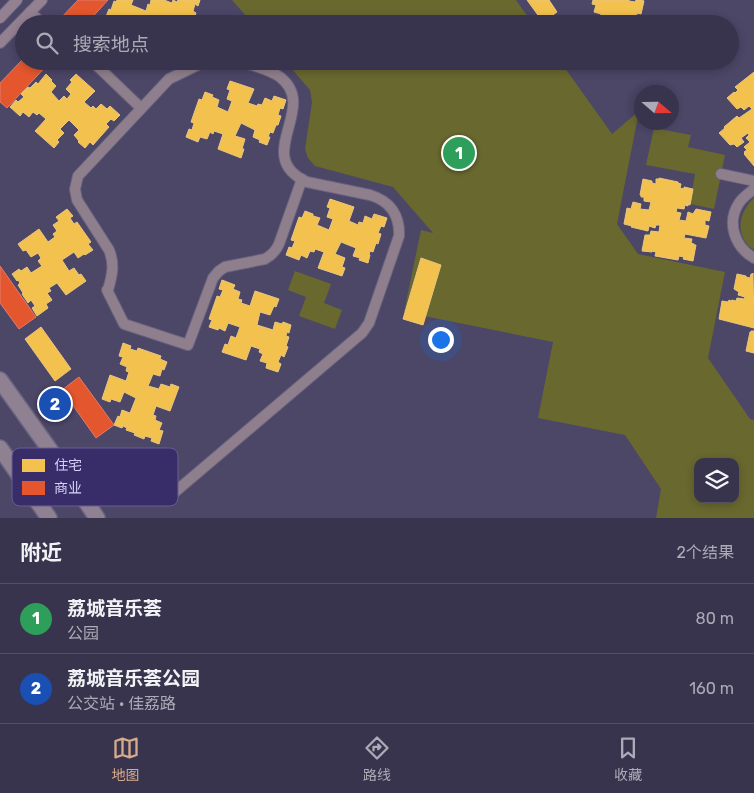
<!DOCTYPE html>
<html lang="zh">
<head>
<meta charset="utf-8">
<style>
  :root { --surface:#39344d; --page:#443f57; --text:#f1f3f6; --muted:#abaab6; --line:#534f65; --accent:#d6ab8b }
  body { margin:0; font-family:Rubik,"Noto Sans SC",sans-serif; background:var(--page); color:var(--text) }
  .controls { position:absolute; right:15px; bottom:15px; display:grid; overflow:hidden; border-radius:10px; box-shadow:0 2px 8px #0003 }
  .controls button { width:45px; height:45px; display:grid; place-items:center; padding:0; border:0; border-bottom:1px solid var(--line); background:var(--surface); color:var(--text); font:25px sans-serif }
  .compass { position:absolute; left:634px; top:85px; width:45px; height:45px; border-radius:50%; background:var(--surface); box-shadow:0 2px 8px #0003; rotate:110deg }
  .you { position:absolute; left:440px; top:339px; width:18px; height:18px; margin:-12px; border:4px solid #fff; border-radius:50%; background:#1a73e8; box-shadow:0 0 0 8px #1a73e833 }
  .badge { display:grid; place-items:center; width:32px; height:32px; border-radius:50%; background:var(--accent); color:#fff; font-size:16px; font-weight:700 }
  .pin { position:absolute; translate:-50% -50%; border:2px solid #fff; box-shadow:0 1px 5px #0006 }
  .list { margin:0; padding:0; list-style:none }
  h2 { display:flex; justify-content:space-between; align-items:center; height:65px; margin:0; padding:0 20px; font-size:21px }
  h2 small { font-size:16px; font-weight:400; color:var(--muted) }
  .list li { display:grid; grid-template-columns:32px 1fr auto; gap:15px; align-items:center; box-sizing:border-box; height:70px; padding:0 20px; border-top:1px solid var(--line) }
  .list b { display:block; font-size:19px; white-space:nowrap }
  .list p { margin:0; font-size:16px; white-space:nowrap; color:var(--muted) }
  .list em { font-size:16px; font-style:normal; color:var(--muted) }
  .icon { flex:none; width:28px; height:28px; fill:none; stroke:currentColor; stroke-width:2; stroke-linecap:round; stroke-linejoin:round }
  .map { position:relative; flex:none; width:754px; height:518px; overflow:hidden }
  .search { position:absolute; background:var(--surface); box-shadow:0 2px 8px #0003; left:15px; right:15px; top:15px; height:55px; display:flex; align-items:center; gap:12px; box-sizing:border-box; padding:0 18px; border-radius:28px; color:var(--muted); font-size:19px }
  .sheet { height:205px; background:var(--surface) }
  nav { display:flex; justify-content:space-around; align-items:center; box-sizing:border-box; height:70px; border-top:1px solid var(--line); background:var(--surface); font-size:14px; color:var(--muted) }
  nav a { display:grid; justify-items:center; gap:2px }
  nav .on { color:var(--accent) }
  .map>svg:first-child { display:block }
</style>
</head>
<body>
<div class="map">
<svg width="754" height="518" viewBox="0 0 754 518">
  <rect width="100%" height="100%" fill="#4c4667"/>
  <g fill="#69682f" fill-rule="evenodd">
    <path d="M232 0H516L533 24H253Z"/>
    <path d="M285 61H560L612 134 639 111 617 224 638 254 725 272 708 358 750 419 754 420V518H656L661 489 625 435 538 418 553 342 404 312 421 230 433 233 393 187 315 166 308 158 305 149 312 102 310 90ZM698 462H735V499H698Z"/>
    <path d="M654 128 691 135 688 147 725 155 714 209 690 204 695 174 646 165Z"/>
    <path d="M754 198V250C734 237 738 212 754 198Z"/>
    <path d="M295 271 331 284 324 303 342 310 335 329 299 316 306 297 288 290Z"/>
  </g>
  <g fill="#f2c14e" stroke="#e9c680">
    <path d="M117 0H133L131 5 146 11 148 4 150 5 151 0H164L172 3 173 0 177 2 178 0H200L198 6 195 4 193 11 196 13 192 24H162L159 22 158 24H107L108 20 105 19 109 9 111 10 114 1 116 2Z"/>
    <path d="M527 0H549L557 12 543 22Z"/>
    <path d="M593 0H629V1L635 2 636 0H642L644 1 641 14 637 13 636 21 629 19 628 24H578L579 21 590 23 592 19 600 21 601 14 594 12 596 5 592 4Z"/>
    <path d="M754 72V166L744 154 745 153 744 152 747 150 744 147 750 142 746 138 749 135 748 133 741 138 744 142 737 147 734 144 730 145 719 133 725 128 724 127 737 116 739 118 752 109 749 106 744 110 741 107 737 109 727 98 734 92 735 93 738 90 735 87Z"/>
    <path d="M46 74 52 80 51 81 56 86 51 92 59 101 64 96 67 99 71 94 66 89 72 82 70 80 76 74 95 91 84 102 91 108 93 106 96 109 101 104 107 109 110 106 120 115 114 121 111 119 106 124 109 127 93 145 90 142 85 148 78 142 79 141 74 135 79 130 69 120 60 129 64 133 57 140 59 142 54 148 35 131 46 119 39 113 37 115 33 112 29 117 23 112 20 116 10 107 16 100 18 102 24 97 21 94 28 87 30 88 36 82 38 84Z"/>
    <path d="M230 81 254 89 248 103 257 106 258 104 262 105 265 98 272 101 274 96 286 100 283 109 280 108 278 115 281 116 278 125H276L273 133 270 132 268 137H270L267 145 259 142 260 140 253 137 255 130 241 123 235 136 245 139 242 149H244L241 158 218 149 223 134 214 131 213 134 210 132 207 139 200 137 198 142 186 137 189 129 192 130 194 123 191 122 199 99 202 100 205 92 213 95 212 97 219 100 217 107 228 112 232 101 227 99 230 90 227 89Z"/>
    <path d="M659 178 678 182V183L681 184 680 188 684 189V187L693 189 690 205 688 204V206L685 205 684 209 677 208 676 212 681 213 679 220 686 221 688 212 693 214 696 209 711 212 709 221 705 220V225L709 226 706 238 685 234 684 238 692 239 691 243 694 244V245H696L693 261 683 259 684 257 679 256 678 260 655 256 656 252 652 251V252L642 251 645 235H650L651 231 659 232 660 225H656L655 228 649 226 648 231 631 227 632 226 624 224 627 208 631 209 633 202 641 204 640 209 649 210 651 202 644 201V197H641V195H640L643 179 652 181V183L656 184V179H659Z"/>
    <path d="M330 199 354 207 349 221 358 225 359 222 363 223 365 216 372 219 374 214 387 218 384 227 381 226 378 233 381 234 378 244 376 243 373 252 370 251 369 255H370L368 263 359 260 360 258 353 256 356 248 341 242 335 254 345 258 342 267 345 268 342 276 318 268 324 252 315 249 314 252 310 251 307 258 301 255 299 260 286 255 289 247 292 248 295 241 291 240 299 217 302 218 305 211 313 214V216L320 218 317 225 329 230 333 219 327 217 330 208 327 207Z"/>
    <path d="M67 209 73 216 70 218 74 224 77 222 91 242 88 244 93 250 85 255 84 254 78 258 74 252 62 260 69 271 74 268 79 275 81 274 86 281 66 295 57 283 49 288 51 291 47 293 52 300 46 304 48 308 37 316 32 308 35 306 31 300 28 303 22 294 23 293 18 285 20 283 18 280 17 281 12 274 19 269 21 271 27 267 31 273 42 266 38 261 41 258 38 253 31 257 26 250 23 251 18 244 39 229 48 242 55 237 53 234 57 231 53 225 59 221 56 217Z"/>
    <path d="M421 258 441 265 423 325 403 319Z"/>
    <path d="M753 273 754 328 719 319 722 301 728 302 729 300 731 301 732 300 736 301 737 298 744 299 745 297 738 295 739 292 734 289 737 274 746 276V277L750 278 751 274H753Z"/>
    <path d="M222 280 235 285 233 289 240 292 238 299 242 300 241 303 250 306 255 291 279 299 276 307 274 306 270 315 260 312 257 325 273 330 275 322 282 324 283 322 291 325 289 333 287 332 286 336 289 337 286 346 288 347 284 357 281 355 278 362 281 364 278 372 266 368 267 363 260 361 263 354 259 352 260 349 251 346 246 360 222 352 225 344 228 345 231 336 236 338 240 327 228 323 225 331 219 328 218 330 209 327 212 320 209 319 217 296 220 297 223 290 219 289Z"/>
    <path d="M41 327 71 369 55 381 25 339Z"/>
    <path d="M751 331H754V353L746 351 750 332H751Z"/>
    <path d="M123 343 131 346 130 349 137 351 138 348 161 356 160 359 167 362 164 370 162 369 160 376 153 374 148 386 159 389 161 384 170 387 171 384 179 387 170 411 156 406 153 415 156 416 155 420 162 423 159 430 163 431 159 444 151 441 152 438 145 436 144 439 134 435 135 433 126 430 127 428 123 426 122 428 114 425 118 416 120 417 122 410 130 413 136 398 124 392 120 402 111 399 110 402 102 399 110 375 126 381 129 372 126 371 127 367 120 364 123 357 119 356Z"/>
  </g>
  <g fill="#e4572e" stroke="#df7c6a">
    <path d="M78 0H108L86 24H63L59 20Z"/>
    <path d="M24 58V61H51L7 108 0 102V83Z"/>
    <path d="M0 266 36 317 19 329 0 303Z"/>
    <path d="M79 377 114 425 96 438 62 390Z"/>
  </g>
  <g fill="none" stroke-linecap="round" stroke-linejoin="round">
    <g stroke="#696481" stroke-width="12">
      <g id="lane">
        <path d="M30 12 43 24"/>
        <path d="M92 61 141 108"/>
        <path d="M721 174 754 181"/>
        <path d="M754 189C749 193 743 197 739 203 726 223 735 247 754 258"/>
        <path d="M107 290 124 324 188 345 213 278 219 271 225 267 265 259C272 255 276 251 279 244L302 179"/>
        <path d="M108 290C112 276 115 264 109 250L77 200 75 189 78 176 169 79 206 61"/>
        <path d="M73 482 152 498 164 497 175 492 362 333 369 323 399 236C400 215 390 201 370 195L307 182C251 156 320 108 280 77 269 69 253 66 240 61"/>
        <path d="M151 497 159 473"/>
      </g>
    </g>
    <g stroke="#696481" stroke-width="12">
      <g id="secondary">
        <path d="M0 18 17 0"/>
        <path d="M0 43 42 0"/>
      </g>
    </g>
    <g stroke="#696481" stroke-width="18">
      <g id="primary">
        <path d="M0 380 73 482 97 518"/>
        <path d="M0 448 49 518"/>
      </g>
    </g>
    <use href="#lane" stroke="#8f7f8c" stroke-width="10"/>
    <use href="#secondary" stroke="#938192" stroke-width="10"/>
    <use href="#primary" stroke="#8f8092" stroke-width="15"/>
  </g>
  <rect x="12" y="448" width="166" height="58" rx="8" fill="#392d69" stroke="#685e93" stroke-width="1"/>
  <rect x="22" y="459" width="23" height="13" fill="#f2c14e"/>
  <rect x="22" y="481" width="23" height="14" fill="#e4572e"/>
  <g font-size="14" fill="#d4d1f6">
    <text x="54" y="470">住宅</text>
    <text x="54" y="493">商业</text>
  </g>
</svg>
<div class="controls">
<button><svg class="icon" aria-label="layers" viewBox="0 0 24 24"><path d="M12 4l9 5-9 5-9-5zM3 14l9 5 9-5"/></svg></button>
</div>
<svg class="compass" viewBox="-18 -18 36 36"><path d="M0-13l5 13h-10z" fill="#e53935"/><path d="M0 13l5-13h-10z" fill="#abaab6"/></svg>
<div class="you"></div>
<div class="pin badge" style="left:459px;top:153px;background:#2e9e5b">1</div>
<div class="pin badge" style="left:55px;top:404px;background:#1a4fb4">2</div>
<div class="search"><svg class="icon" aria-label="search" viewBox="0 0 24 24"><circle cx="10" cy="10" r="6"/><path d="M15 15l6 6"/></svg>搜索地点</div>
</div>
<section class="sheet">
<h2>附近<small>2个结果</small></h2>
<ul class="list">
<li><span class="badge" style="background:#2e9e5b">1</span><div><b>荔城音乐荟</b><p>公园</p></div><em>80 m</em></li>
<li><span class="badge" style="background:#1a4fb4">2</span><div><b>荔城音乐荟公园</b><p>公交站 · 佳荔路</p></div><em>160 m</em></li>
</ul>
</section>
<nav>
<a class="on"><svg class="icon" aria-label="map" viewBox="0 0 24 24"><path d="M3 6l6-2 6 2 6-2v14l-6 2-6-2-6 2zM9 4v14M15 6v14"/></svg>地图</a>
<a><svg class="icon" aria-label="directions" viewBox="0 0 24 24"><path d="M12 3l9 9-9 9-9-9zM9 14v-3h6M13 9l2 2-2 2"/></svg>路线</a>
<a><svg class="icon" aria-label="saved" viewBox="0 0 24 24"><path d="M7 4h10v16l-5-4-5 4z"/></svg>收藏</a>
</nav>
</body>
</html>
